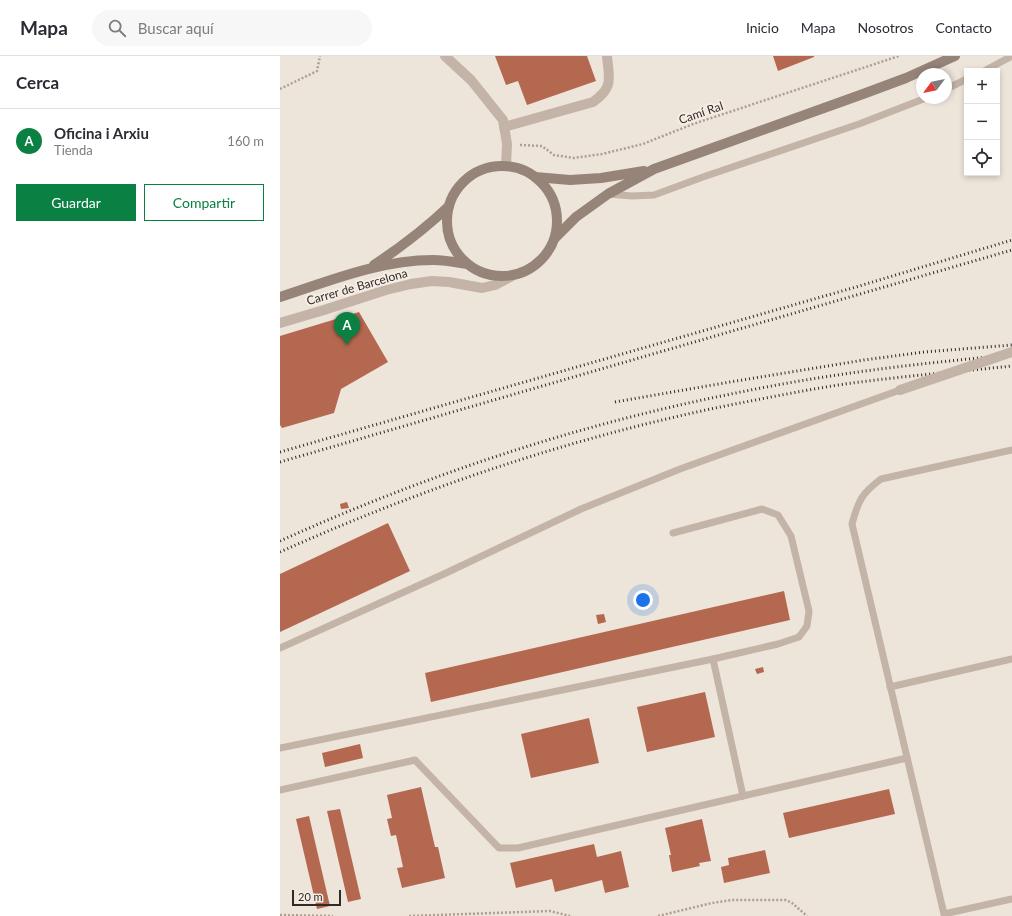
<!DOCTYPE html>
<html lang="es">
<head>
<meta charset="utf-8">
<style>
  :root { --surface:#fff; --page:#f7f7f7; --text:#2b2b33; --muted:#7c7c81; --line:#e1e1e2; --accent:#0b8043 }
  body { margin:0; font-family:Lato,sans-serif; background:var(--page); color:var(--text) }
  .controls { position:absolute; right:12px; top:12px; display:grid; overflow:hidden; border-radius:0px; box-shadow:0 2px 6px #0003 }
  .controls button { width:36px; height:36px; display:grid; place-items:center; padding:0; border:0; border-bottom:1px solid var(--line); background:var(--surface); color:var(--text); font:20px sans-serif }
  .compass { position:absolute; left:636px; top:12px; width:36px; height:36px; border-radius:50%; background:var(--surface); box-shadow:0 2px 6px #0003; rotate:238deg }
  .scale { position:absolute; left:12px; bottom:10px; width:49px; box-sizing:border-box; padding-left:4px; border:2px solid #312a27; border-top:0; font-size:11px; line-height:14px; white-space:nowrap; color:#312a27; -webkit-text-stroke:3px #f6eee5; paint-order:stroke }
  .you { position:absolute; left:363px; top:544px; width:14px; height:14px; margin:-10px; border:3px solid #fff; border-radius:50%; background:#1a73e8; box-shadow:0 0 0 6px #1a73e833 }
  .badge { display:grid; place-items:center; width:26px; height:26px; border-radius:50%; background:var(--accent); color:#fff; font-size:13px; font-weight:700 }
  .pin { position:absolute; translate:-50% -33px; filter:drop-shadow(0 1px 2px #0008) }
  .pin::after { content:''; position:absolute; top:21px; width:14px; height:12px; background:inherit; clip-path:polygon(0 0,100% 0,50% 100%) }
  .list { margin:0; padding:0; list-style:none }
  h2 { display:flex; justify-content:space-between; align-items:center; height:52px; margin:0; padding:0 16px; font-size:17px }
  h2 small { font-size:13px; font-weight:400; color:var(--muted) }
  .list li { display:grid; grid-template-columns:26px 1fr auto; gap:12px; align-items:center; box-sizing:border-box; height:64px; padding:0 16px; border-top:1px solid var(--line) }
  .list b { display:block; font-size:15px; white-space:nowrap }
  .list p { margin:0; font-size:13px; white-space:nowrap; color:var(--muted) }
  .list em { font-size:13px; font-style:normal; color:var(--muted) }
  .actions { display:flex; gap:8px; padding:12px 16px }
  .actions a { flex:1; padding:9px 0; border:1px solid var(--accent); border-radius:0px; text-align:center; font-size:14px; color:var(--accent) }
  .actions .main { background:var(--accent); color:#fff }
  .icon { flex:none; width:22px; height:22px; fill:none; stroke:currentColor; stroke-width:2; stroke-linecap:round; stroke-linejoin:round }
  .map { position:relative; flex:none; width:732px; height:860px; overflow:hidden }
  header { display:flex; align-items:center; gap:24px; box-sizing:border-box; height:56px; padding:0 20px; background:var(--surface); border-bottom:1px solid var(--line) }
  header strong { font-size:19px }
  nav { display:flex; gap:22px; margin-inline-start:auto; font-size:14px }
  .search { width:280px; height:36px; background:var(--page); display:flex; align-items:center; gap:10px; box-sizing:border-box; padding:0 14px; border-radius:22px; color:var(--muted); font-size:15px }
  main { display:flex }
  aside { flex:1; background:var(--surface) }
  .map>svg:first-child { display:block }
</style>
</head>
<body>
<header>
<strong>Mapa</strong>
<div class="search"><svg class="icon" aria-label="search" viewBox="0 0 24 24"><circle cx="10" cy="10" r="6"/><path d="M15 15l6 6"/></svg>Buscar aquí</div>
<nav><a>Inicio</a><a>Mapa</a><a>Nosotros</a><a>Contacto</a></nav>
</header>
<main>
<aside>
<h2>Cerca<small></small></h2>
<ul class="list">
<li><span class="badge">A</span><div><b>Oficina i Arxiu</b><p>Tienda</p></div><em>160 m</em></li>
</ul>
<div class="actions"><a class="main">Guardar</a><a>Compartir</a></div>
</aside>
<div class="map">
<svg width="732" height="860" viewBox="0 0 732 860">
  <rect width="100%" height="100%" fill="#ede4da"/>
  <g fill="#b56850">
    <path d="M215 0H307L316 25 247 49 238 25 226 29Z"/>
    <path d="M493 0H534V1L498 15Z"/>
    <path d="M79 256 108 306 61 333 54 357 2 372 0 369V280Z"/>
    <path d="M67 446 69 452 61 453 60 448Z"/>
    <path d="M108 467 130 515 0 576V518Z"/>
    <path d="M504 535 510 564 151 646 145 617Z"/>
    <path d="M324 558 326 566 318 568 316 559Z"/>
    <path d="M483 611 484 616 477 618 475 613Z"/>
    <path d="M425 636 435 681 367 696 357 651Z"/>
    <path d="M309 662 319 707 251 722 241 678Z"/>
    <path d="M80 688 83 702 45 711 42 697Z"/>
    <path d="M141 731 155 791H158L165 822 122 832 117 812 123 811 116 779 111 780 107 763 112 762 107 739Z"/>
    <path d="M609 733 615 758 509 782 503 757Z"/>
    <path d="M60 753 81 843 68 846 47 755Z"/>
    <path d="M29 760 50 850 37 853 16 763Z"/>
    <path d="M422 763 431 805 419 807 420 810 392 816 389 799H391L385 772Z"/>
    <path d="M314 788 317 801 341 795 349 831 325 837 322 824 275 836 272 823 236 832 230 807Z"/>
    <path d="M485 794 490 817 444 827 441 811 449 809 448 802Z"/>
  </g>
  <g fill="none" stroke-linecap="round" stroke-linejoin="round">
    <g stroke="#af9e92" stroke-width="2.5" stroke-dasharray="2 2" stroke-linecap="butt">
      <path d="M0 33 37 15 40 0"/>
      <path d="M240 89 262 90 274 99 294 102 322 98 363 88 413 68 619 0"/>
      <path d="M0 859 53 860"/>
      <path d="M129 860 270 855 290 860"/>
      <path d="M378 860 432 847 452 844H506L512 847 527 860"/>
    </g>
    <g stroke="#c3b4a7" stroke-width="7">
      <path d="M704 15 732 0"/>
      <path d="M666 33 687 23"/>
      <path d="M328 138 352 140 374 139 423 121 579 68 646 42"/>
      <path d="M732 394 601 423C582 437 578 445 572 468L664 858 732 843"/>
      <path d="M0 592 166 517 301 453 400 413 620 334"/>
      <path d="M433 603 463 740"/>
      <path d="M610 631 732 603"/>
      <path d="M0 692 433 603 498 588 519 581 527 570 529 555 511 480 498 459 482 453 393 477"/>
      <path d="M0 734 135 704 219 792H238L627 702"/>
    </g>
    <g stroke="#c3b4a7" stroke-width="10">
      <path d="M165 0 191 24 223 64 227 88 226 110"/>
      <path d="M224 71 313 46C334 31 329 23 327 0"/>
      <path d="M0 267 44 254 106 234 131 228 152 225 169 226 202 232 215 229 232 220"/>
    </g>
    <g stroke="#968479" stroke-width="10">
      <circle cx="222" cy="165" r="55"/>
      <path d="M255 121 290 124 321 122 364 115"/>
      <path d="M275 182 296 161 328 138 374 113 583 38 626 22 675 0"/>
      <path d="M94 209C121 191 146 172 169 150"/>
      <path d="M0 241C49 225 100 204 153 204 164 204 175 206 187 208"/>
    </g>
    <g stroke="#312a27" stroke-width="3" stroke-dasharray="1 3" stroke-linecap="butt">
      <path d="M335 346 450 326 584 304 644 296 732 289"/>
      <path d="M0 396 576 231 732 184"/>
      <path d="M0 406 732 194"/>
      <path d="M0 485C146 419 299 368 456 337 547 318 640 307 732 299"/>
      <path d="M0 496C147 430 302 378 460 347 502 339 545 330 588 325 636 319 684 315 732 310"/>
    </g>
    <path stroke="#c3b4a7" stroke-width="10" d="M620 334 732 296"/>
  </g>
  <g text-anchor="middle" stroke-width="4" stroke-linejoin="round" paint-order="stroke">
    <g font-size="12" fill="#312a27" stroke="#f6eee5">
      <text transform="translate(421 57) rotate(-19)" y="4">Camí Ral</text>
      <text transform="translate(77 231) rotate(-16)" y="4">Carrer de Barcelona</text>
    </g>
  </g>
</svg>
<div class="controls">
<button>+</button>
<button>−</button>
<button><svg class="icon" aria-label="locate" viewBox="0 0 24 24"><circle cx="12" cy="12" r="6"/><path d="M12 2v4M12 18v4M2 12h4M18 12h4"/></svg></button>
</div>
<svg class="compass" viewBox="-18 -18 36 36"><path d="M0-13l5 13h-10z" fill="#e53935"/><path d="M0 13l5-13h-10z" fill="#7c7c81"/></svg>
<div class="scale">20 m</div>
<div class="you"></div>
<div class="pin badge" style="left:67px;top:289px">A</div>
</div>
</main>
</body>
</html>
